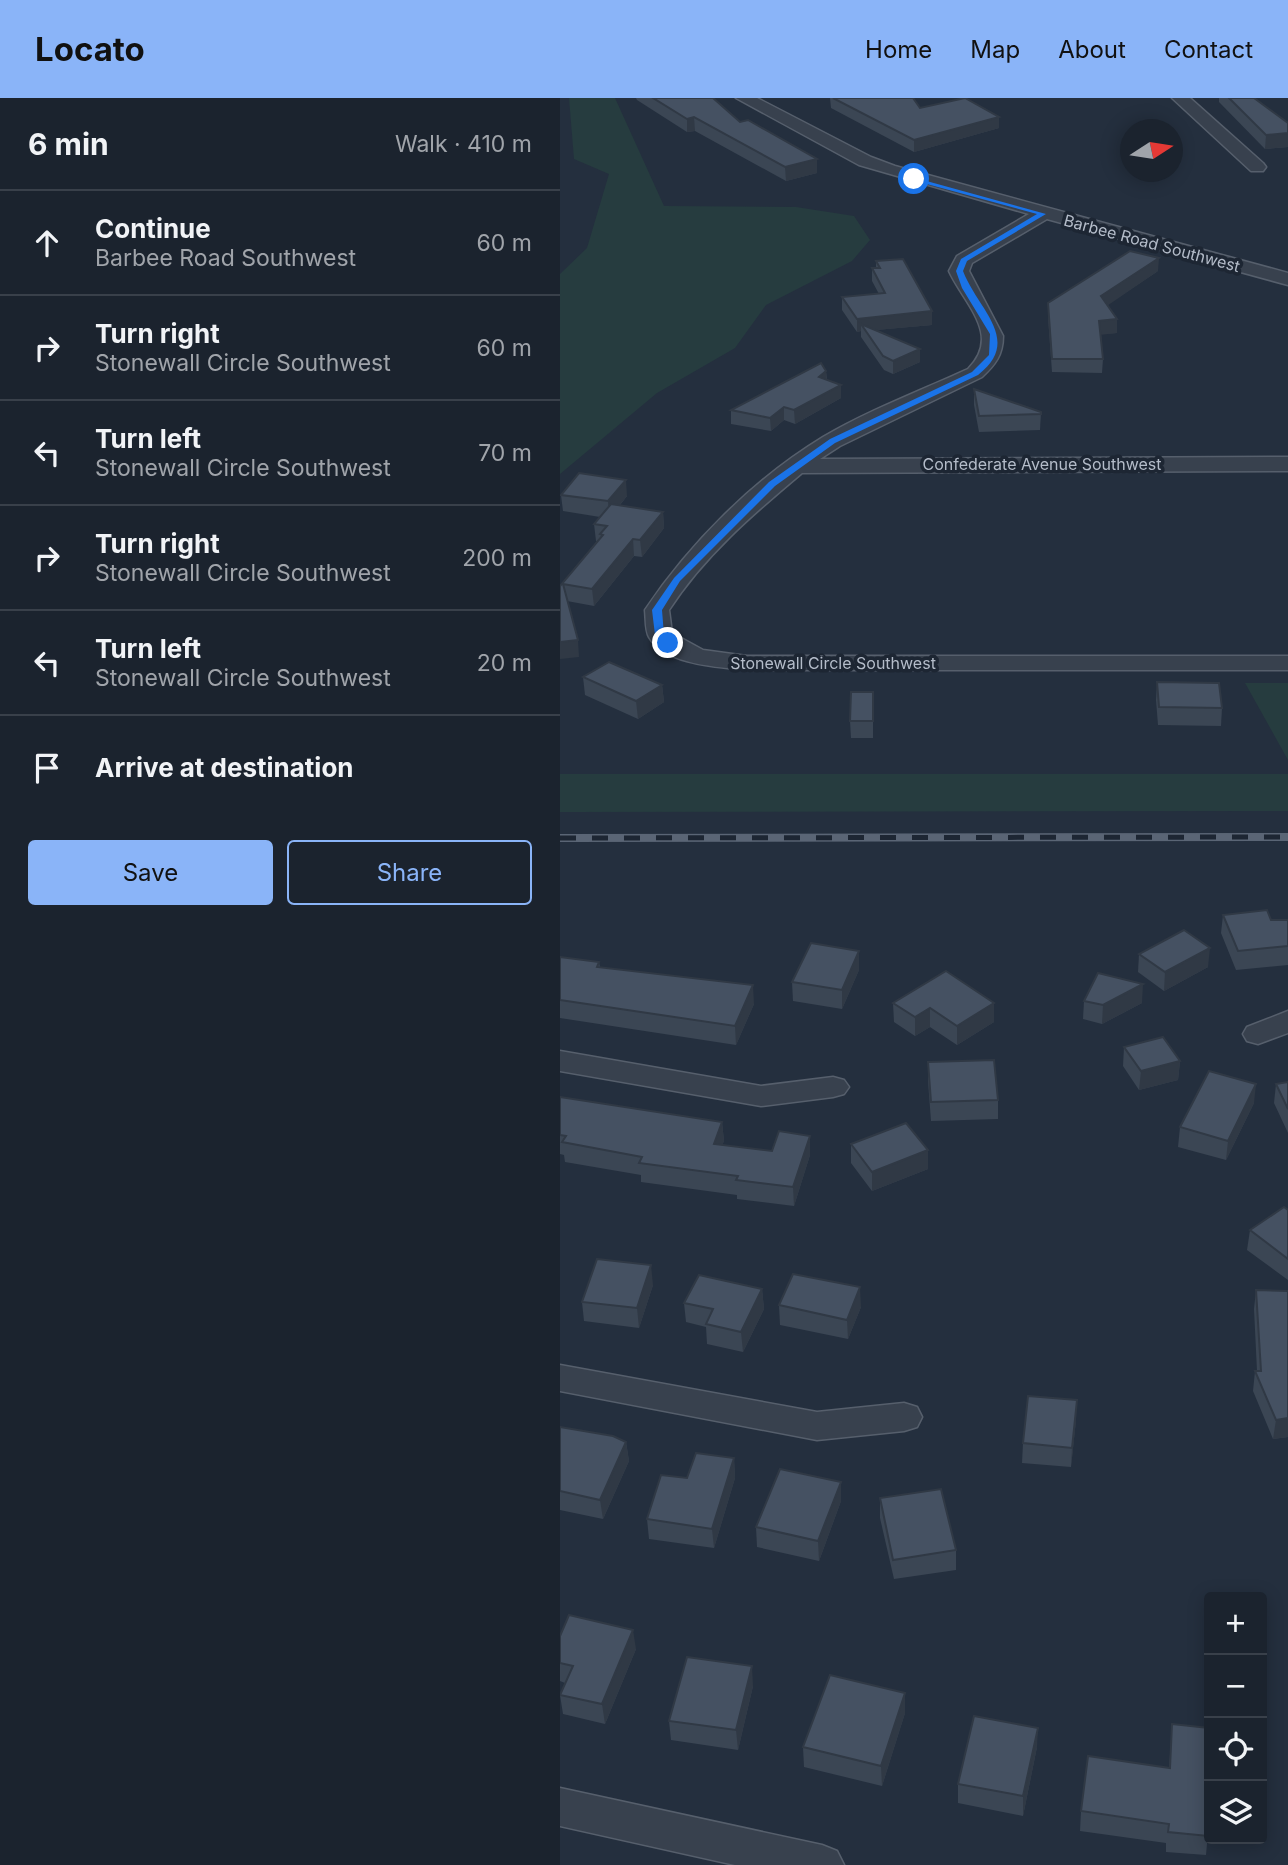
<!DOCTYPE html>
<html lang="en">
<head>
<meta charset="utf-8">
<style>
  :root { --surface:#1b232e; --page:#282f3a; --text:#f1f3f6; --muted:#a0a4aa; --line:#39404a; --accent:#8ab4f8 }
  body { margin:0; font-family:Inter,sans-serif; background:var(--page); color:var(--text) }
  .controls { position:absolute; right:21px; bottom:21px; display:grid; overflow:hidden; border-radius:7px; box-shadow:0 4px 18px #0003 }
  .controls button { width:63px; height:63px; display:grid; place-items:center; padding:0; border:0; border-bottom:2px solid var(--line); background:var(--surface); color:var(--text); font:35px sans-serif }
  .compass { position:absolute; left:560px; top:21px; width:63px; height:63px; border-radius:50%; background:var(--surface); box-shadow:0 4px 18px #0003; rotate:78deg }
  .stop { position:absolute; width:21px; height:21px; margin:-16px; border:5px solid #1a73e8; border-radius:50%; background:#fff }
  .stop.end { background:#1a73e8; border-color:#fff; box-shadow:0 2px 7px #0008 }
  .list { margin:0; padding:0; list-style:none }
  h2 { display:flex; justify-content:space-between; align-items:center; height:91px; margin:0; padding:0 28px; font-size:30px }
  h2 small { font-size:23px; font-weight:400; color:var(--muted) }
  .list li { display:grid; grid-template-columns:46px 1fr auto; gap:21px; align-items:center; box-sizing:border-box; height:105px; padding:0 28px; border-top:2px solid var(--line) }
  .list b { display:block; font-size:26px; white-space:nowrap }
  .list p { margin:0; font-size:23px; white-space:nowrap; color:var(--muted) }
  .list em { font-size:23px; font-style:normal; color:var(--muted) }
  .actions { display:flex; gap:14px; padding:21px 28px }
  .actions a { flex:1; padding:16px 0; border:2px solid var(--accent); border-radius:7px; text-align:center; font-size:24px; color:var(--accent) }
  .actions .main { background:var(--accent); color:#111 }
  .icon { flex:none; width:38px; height:38px; fill:none; stroke:currentColor; stroke-width:2; stroke-linecap:round; stroke-linejoin:round }
  .map { position:relative; flex:none; width:728px; height:1767px; overflow:hidden }
  header { display:flex; align-items:center; gap:42px; box-sizing:border-box; height:98px; padding:0 35px; background:var(--accent); color:#111 }
  header strong { font-size:33px }
  nav { display:flex; gap:38px; margin-inline-start:auto; font-size:24px }
  main { display:flex }
  aside { flex:1; background:var(--surface) }
  .map>svg:first-child { display:block }
</style>
</head>
<body>
<header>
<strong>Locato</strong>
<nav><a>Home</a><a>Map</a><a>About</a><a>Contact</a></nav>
</header>
<main>
<aside>
<h2>6 min<small>Walk · 410 m</small></h2>
<ul class="list">
<li><svg class="icon" aria-label="ahead" viewBox="0 0 24 24"><path d="M12 20V5M6 11l6-6 6 6"/></svg><div><b>Continue</b><p>Barbee Road Southwest</p></div><em>60 m</em></li>
<li><svg class="icon" aria-label="right" viewBox="0 0 24 24"><path d="M7 20v-9h11M14 6l5 5-5 5"/></svg><div><b>Turn right</b><p>Stonewall Circle Southwest</p></div><em>60 m</em></li>
<li><svg class="icon" aria-label="left" viewBox="0 0 24 24"><path d="M17 20v-9H6M10 6l-5 5 5 5"/></svg><div><b>Turn left</b><p>Stonewall Circle Southwest</p></div><em>70 m</em></li>
<li><svg class="icon" aria-label="right" viewBox="0 0 24 24"><path d="M7 20v-9h11M14 6l5 5-5 5"/></svg><div><b>Turn right</b><p>Stonewall Circle Southwest</p></div><em>200 m</em></li>
<li><svg class="icon" aria-label="left" viewBox="0 0 24 24"><path d="M17 20v-9H6M10 6l-5 5 5 5"/></svg><div><b>Turn left</b><p>Stonewall Circle Southwest</p></div><em>20 m</em></li>
<li><svg class="icon" aria-label="arrive" viewBox="0 0 24 24"><path d="M6 21V4h12l-3 4 3 4H6"/></svg><div><b>Arrive at destination</b></div></li>
</ul>
<div class="actions"><a class="main">Save</a><a>Share</a></div>
</aside>
<div class="map">
<svg width="728" height="1767" viewBox="0 0 728 1767">
  <rect width="100%" height="100%" fill="#242f3e"/>
  <g fill="#263c3f">
    <path d="M9 0H55L104 108 236 109 294 118 310 142 292 163 206 207 175 250 97 295 0 376V176L27 150 49 76 14 61Z"/>
    <path d="M685 585H728V662Z"/>
    <path d="M0 676H728V713L0 714Z"/>
  </g>
  <g fill="none" stroke-linecap="round" stroke-linejoin="round">
    <g stroke="#565f6c" stroke-width="3">
      <g id="street">
        <path d="M176 0H197L311 59 335 68 728 175V187L487 121 412 165 409 173 443 238C443 257 435 267 422 279L280 348 260 361 728 359V373L242 375C193 416 144 458 109 512L112 535 143 552 187 558H728V572H187C159 569 105 567 89 539 85 532 86 520 85 512 130 445 194 381 263 339 307 313 362 292 408 271 442 237 405 207 389 173L397 158 469 116 299 67Z"/>
        <path d="M612 0H630L703 65 706 69 703 73H691Z"/>
        <path d="M728 913V935L698 946 687 943 683 936 687 929Z"/>
        <path d="M0 953 201 988 273 979 284 982 289 989 284 996 273 999 201 1008 0 973Z"/>
        <path d="M0 1267 257 1314 344 1305 357 1309 362 1319 357 1329 344 1333 257 1342 0 1293Z"/>
        <path d="M0 1690 262 1747 277 1753 284 1767H175L0 1728Z"/>
      </g>
    </g>
    <use href="#street" fill="#38414e" fill-rule="evenodd"/>
    <g stroke="#5a6575" stroke-width="8">
      <path id="rail" d="M0 740 728 739"/>
    </g>
    <use href="#rail" stroke="#1d2633" stroke-width="5" stroke-dasharray="16" stroke-linecap="butt"/>
  </g>
  <g fill="#3b4654">
    <path d="M76 0H153L180 24 257 75 226 83 135 33 127 34 77 2Z"/>
    <path d="M270 0H353L360 10 439 30 354 54 271 10Z"/>
    <path d="M659 0H694L728 25V49L705 51 659 4Z"/>
    <path d="M316 163 372 227 315 232 360 251V264L333 276 324 272 301 239V233L297 234 282 212V199L319 196 312 183V170H316Z"/>
    <path d="M598 173 547 207 557 221V235L541 236 543 261 542 275 492 274 488 219V205Z"/>
    <path d="M266 273 267 282 281 287V300L235 326 224 322 211 333 171 326V312Z"/>
    <path d="M414 291 481 314 480 332 419 334 414 307Z"/>
    <path d="M1 397 67 398 60 407 103 414 104 430 82 459 74 458 34 508 7 503 19 559 0 488 37 443H36L34 426 40 419 3 413Z"/>
    <path d="M23 579 102 587 104 604 78 621 25 597Z"/>
    <path d="M597 584 662 610 661 628 598 627 596 602Z"/>
    <path d="M313 594V640H291L290 623Z"/>
    <path d="M663 817 711 822H728V867L676 872 661 835Z"/>
    <path d="M579 856 648 869 604 893 578 874Z"/>
    <path d="M0 859 39 864 40 869 194 906 176 947 0 920Z"/>
    <path d="M299 872 282 911 233 903 232 884Z"/>
    <path d="M524 903 582 905 542 926 523 921Z"/>
    <path d="M333 905H434V924L397 947 370 929 355 938 334 924Z"/>
    <path d="M564 949 620 963 618 982 579 992 563 968Z"/>
    <path d="M368 964 438 1002V1021L371 1023 368 983Z"/>
    <path d="M728 984V1035L714 1005 716 986Z"/>
    <path d="M0 999 162 1024 164 1043 162 1047 212 1053 250 1038V1057L234 1108 177 1101V1097L81 1084V1077L5 1064 4 1057 0 1056Z"/>
    <path d="M694 1005 666 1062 618 1049 620 1029Z"/>
    <path d="M291 1046 368 1052V1071L312 1093 291 1065Z"/>
    <path d="M728 1112V1182L687 1152 690 1132Z"/>
    <path d="M93 1187 79 1230 24 1223 22 1204Z"/>
    <path d="M202 1191 204 1211 183 1254 147 1246 146 1229 126 1224 124 1205Z"/>
    <path d="M696 1192 728 1193V1339L713 1341 693 1293 695 1273H697L694 1211Z"/>
    <path d="M219 1207 301 1209 288 1241 220 1227Z"/>
    <path d="M516 1322 511 1369 462 1365 463 1345Z"/>
    <path d="M0 1329 66 1344 69 1363 43 1421 0 1412Z"/>
    <path d="M174 1360 175 1380 154 1450 89 1441 87 1421 127 1380Z"/>
    <path d="M320 1400 396 1452V1472L334 1481 320 1420Z"/>
    <path d="M281 1403 259 1463 197 1449 196 1429Z"/>
    <path d="M0 1538 76 1551 45 1626 3 1616 0 1597 5 1585 0 1583Z"/>
    <path d="M193 1588 178 1652 111 1642 109 1623Z"/>
    <path d="M345 1615 322 1688 244 1669 243 1649Z"/>
    <path d="M612 1626 649 1630V1723L646 1757 606 1754V1745L520 1733 521 1713 609 1670Z"/>
    <path d="M477 1649 463 1718 398 1705V1686Z"/>
  </g>
  <g fill="#303945">
    <path d="M134 19 135 33 127 34V21Z"/>
    <path d="M439 19V30L354 54V42Z"/>
    <path d="M728 35V49L705 51 706 37Z"/>
    <path d="M257 61V75L226 83 225 69Z"/>
    <path d="M599 160 598 173 541 212V198Z"/>
    <path d="M372 213V227L306 233 301 226V233L297 234V221Z"/>
    <path d="M557 221V235L539 237V223Z"/>
    <path d="M360 251V264L333 276V263Z"/>
    <path d="M266 273 267 286 259 279Z"/>
    <path d="M281 287V300L235 326 234 312Z"/>
    <path d="M224 309V322L211 333 210 320Z"/>
    <path d="M66 382 67 398 49 420 48 403Z"/>
    <path d="M103 414 104 430 82 459 80 442Z"/>
    <path d="M73 441 74 458 34 508 32 491Z"/>
    <path d="M18 542 19 559 0 561V544Z"/>
    <path d="M102 587 104 604 78 621 76 603Z"/>
    <path d="M650 850 648 869 604 893 605 874Z"/>
    <path d="M299 853V872L282 911V892Z"/>
    <path d="M583 886 582 905 542 926 543 907Z"/>
    <path d="M193 887 194 906 176 947 175 928Z"/>
    <path d="M434 905V924L397 947V928Z"/>
    <path d="M370 910V929L355 938V919Z"/>
    <path d="M620 963 618 982 579 992 581 973Z"/>
    <path d="M696 986 694 1005 666 1062 668 1043Z"/>
    <path d="M162 1024 164 1043 155 1065 154 1046Z"/>
    <path d="M250 1038V1057L234 1108 233 1089Z"/>
    <path d="M368 1052V1071L312 1093V1074Z"/>
    <path d="M91 1167 93 1187 79 1230 77 1210Z"/>
    <path d="M300 1189 301 1209 288 1241 287 1222Z"/>
    <path d="M202 1191 204 1211 183 1254 181 1234Z"/>
    <path d="M517 1302 516 1322 511 1369 512 1350Z"/>
    <path d="M728 1320V1339L713 1341 716 1322Z"/>
    <path d="M66 1344 69 1363 43 1421 40 1402Z"/>
    <path d="M174 1360 175 1380 154 1450 152 1431Z"/>
    <path d="M281 1384V1403L259 1463 258 1443Z"/>
    <path d="M73 1532 76 1551 45 1626 42 1606Z"/>
    <path d="M192 1568 193 1588 178 1652 176 1632Z"/>
    <path d="M345 1595V1615L322 1688 321 1668Z"/>
    <path d="M478 1630 477 1649 463 1718V1698Z"/>
  </g>
  <g fill="#455162" stroke="#303945" stroke-width="2">
    <path d="M93 0H153L180 24 188 22 257 61 225 69 134 19 127 21Z"/>
    <path d="M273 0H353L360 10 405 0 439 19 354 42Z"/>
    <path d="M669 0H694L728 25V35L706 37Z"/>
    <path d="M570 153 599 160 541 198 557 221 539 223 543 261H492L488 205Z"/>
    <path d="M343 161 372 213 297 221 282 199 325 195 312 170H320L316 163Z"/>
    <path d="M301 226 360 251 333 263 323 258Z"/>
    <path d="M261 265 266 273 259 279 281 287 234 312 224 309 210 320 171 312Z"/>
    <path d="M414 291 481 314V316L419 318Z"/>
    <path d="M19 375 66 382 48 403 1 397Z"/>
    <path d="M51 406 103 414 80 442 73 441 32 491 3 486 18 542 0 544V488L43 437 40 436 47 428 34 426Z"/>
    <path d="M49 564 102 587 76 603 23 579Z"/>
    <path d="M597 584 659 585 662 610 599 609Z"/>
    <path d="M291 594H313V623H290Z"/>
    <path d="M707 812 711 822H728V848L678 853 663 817Z"/>
    <path d="M624 832 650 850 605 874 579 856Z"/>
    <path d="M251 845 299 853 282 892 232 884Z"/>
    <path d="M0 859 39 864 37 869 193 887 175 928 0 902Z"/>
    <path d="M386 873 434 905 397 928 370 910 355 919 333 905Z"/>
    <path d="M538 875 583 886 543 907 524 903Z"/>
    <path d="M603 939 620 963 581 973 564 949Z"/>
    <path d="M434 962 438 1002 371 1004 368 964Z"/>
    <path d="M649 973 696 986 668 1043 620 1029Z"/>
    <path d="M728 984V1011L716 986Z"/>
    <path d="M0 999 162 1024 154 1046 212 1053 219 1033 250 1038 233 1089 176 1082 178 1078 79 1065 82 1059 2 1044 6 1038 0 1037Z"/>
    <path d="M346 1025 368 1052 312 1074 291 1046Z"/>
    <path d="M724 1109 728 1112V1161L690 1132Z"/>
    <path d="M37 1161 91 1167 77 1210 22 1204Z"/>
    <path d="M233 1176 300 1189 287 1222 219 1207Z"/>
    <path d="M139 1177 202 1191 181 1234 146 1226 153 1211 124 1205Z"/>
    <path d="M696 1192 728 1193V1320L716 1322 695 1273H701Z"/>
    <path d="M468 1298 517 1302 512 1350 463 1345Z"/>
    <path d="M0 1329 53 1338 66 1344 40 1402 0 1393Z"/>
    <path d="M136 1355 174 1360 152 1431 87 1421 101 1377 127 1380Z"/>
    <path d="M220 1371 281 1384 258 1443 196 1429Z"/>
    <path d="M381 1391 396 1452 333 1462 320 1400Z"/>
    <path d="M9 1517 73 1532 42 1606 0 1597 13 1568 0 1565V1538Z"/>
    <path d="M127 1559 192 1568 176 1632 109 1623Z"/>
    <path d="M270 1577 345 1595 321 1668 243 1649Z"/>
    <path d="M414 1618 478 1630 463 1698 398 1686Z"/>
    <path d="M612 1626 649 1630 648 1738 608 1734 609 1726 521 1713 528 1658 610 1670Z"/>
  </g>
  <path fill="#1a73e8" d="M352 79 486 116 407 163 403 173C418 212 463 242 418 277L275 345 215 388 120 483 102 512 104 537 112 545 104 547 95 537 92 512 114 480 209 384 270 341 412 274 429 257 430 236 402 190 396 173 401 161 477 116 352 82Z"/>
  <g text-anchor="middle" stroke-width="7" stroke-linejoin="round" paint-order="stroke">
    <g font-size="16" fill="#b4bcc9" stroke="#1d2633">
      <text transform="translate(592 145) rotate(15)" y="6">Barbee Road Southwest</text>
      <text x="482" y="372">Confederate Avenue Southwest</text>
      <text x="273" y="571">Stonewall Circle Southwest</text>
    </g>
  </g>
</svg>
<div class="controls">
<button>+</button>
<button>−</button>
<button><svg class="icon" aria-label="locate" viewBox="0 0 24 24"><circle cx="12" cy="12" r="6"/><path d="M12 2v4M12 18v4M2 12h4M18 12h4"/></svg></button>
<button><svg class="icon" aria-label="layers" viewBox="0 0 24 24"><path d="M12 4l9 5-9 5-9-5zM3 14l9 5 9-5"/></svg></button>
</div>
<svg class="compass" viewBox="-18 -18 36 36"><path d="M0-13l5 13h-10z" fill="#e53935"/><path d="M0 13l5-13h-10z" fill="#a0a4aa"/></svg>
<div class="stop" style="left:354px;top:81px"></div>
<div class="stop end" style="left:108px;top:545px"></div>
</div>
</main>
</body>
</html>
